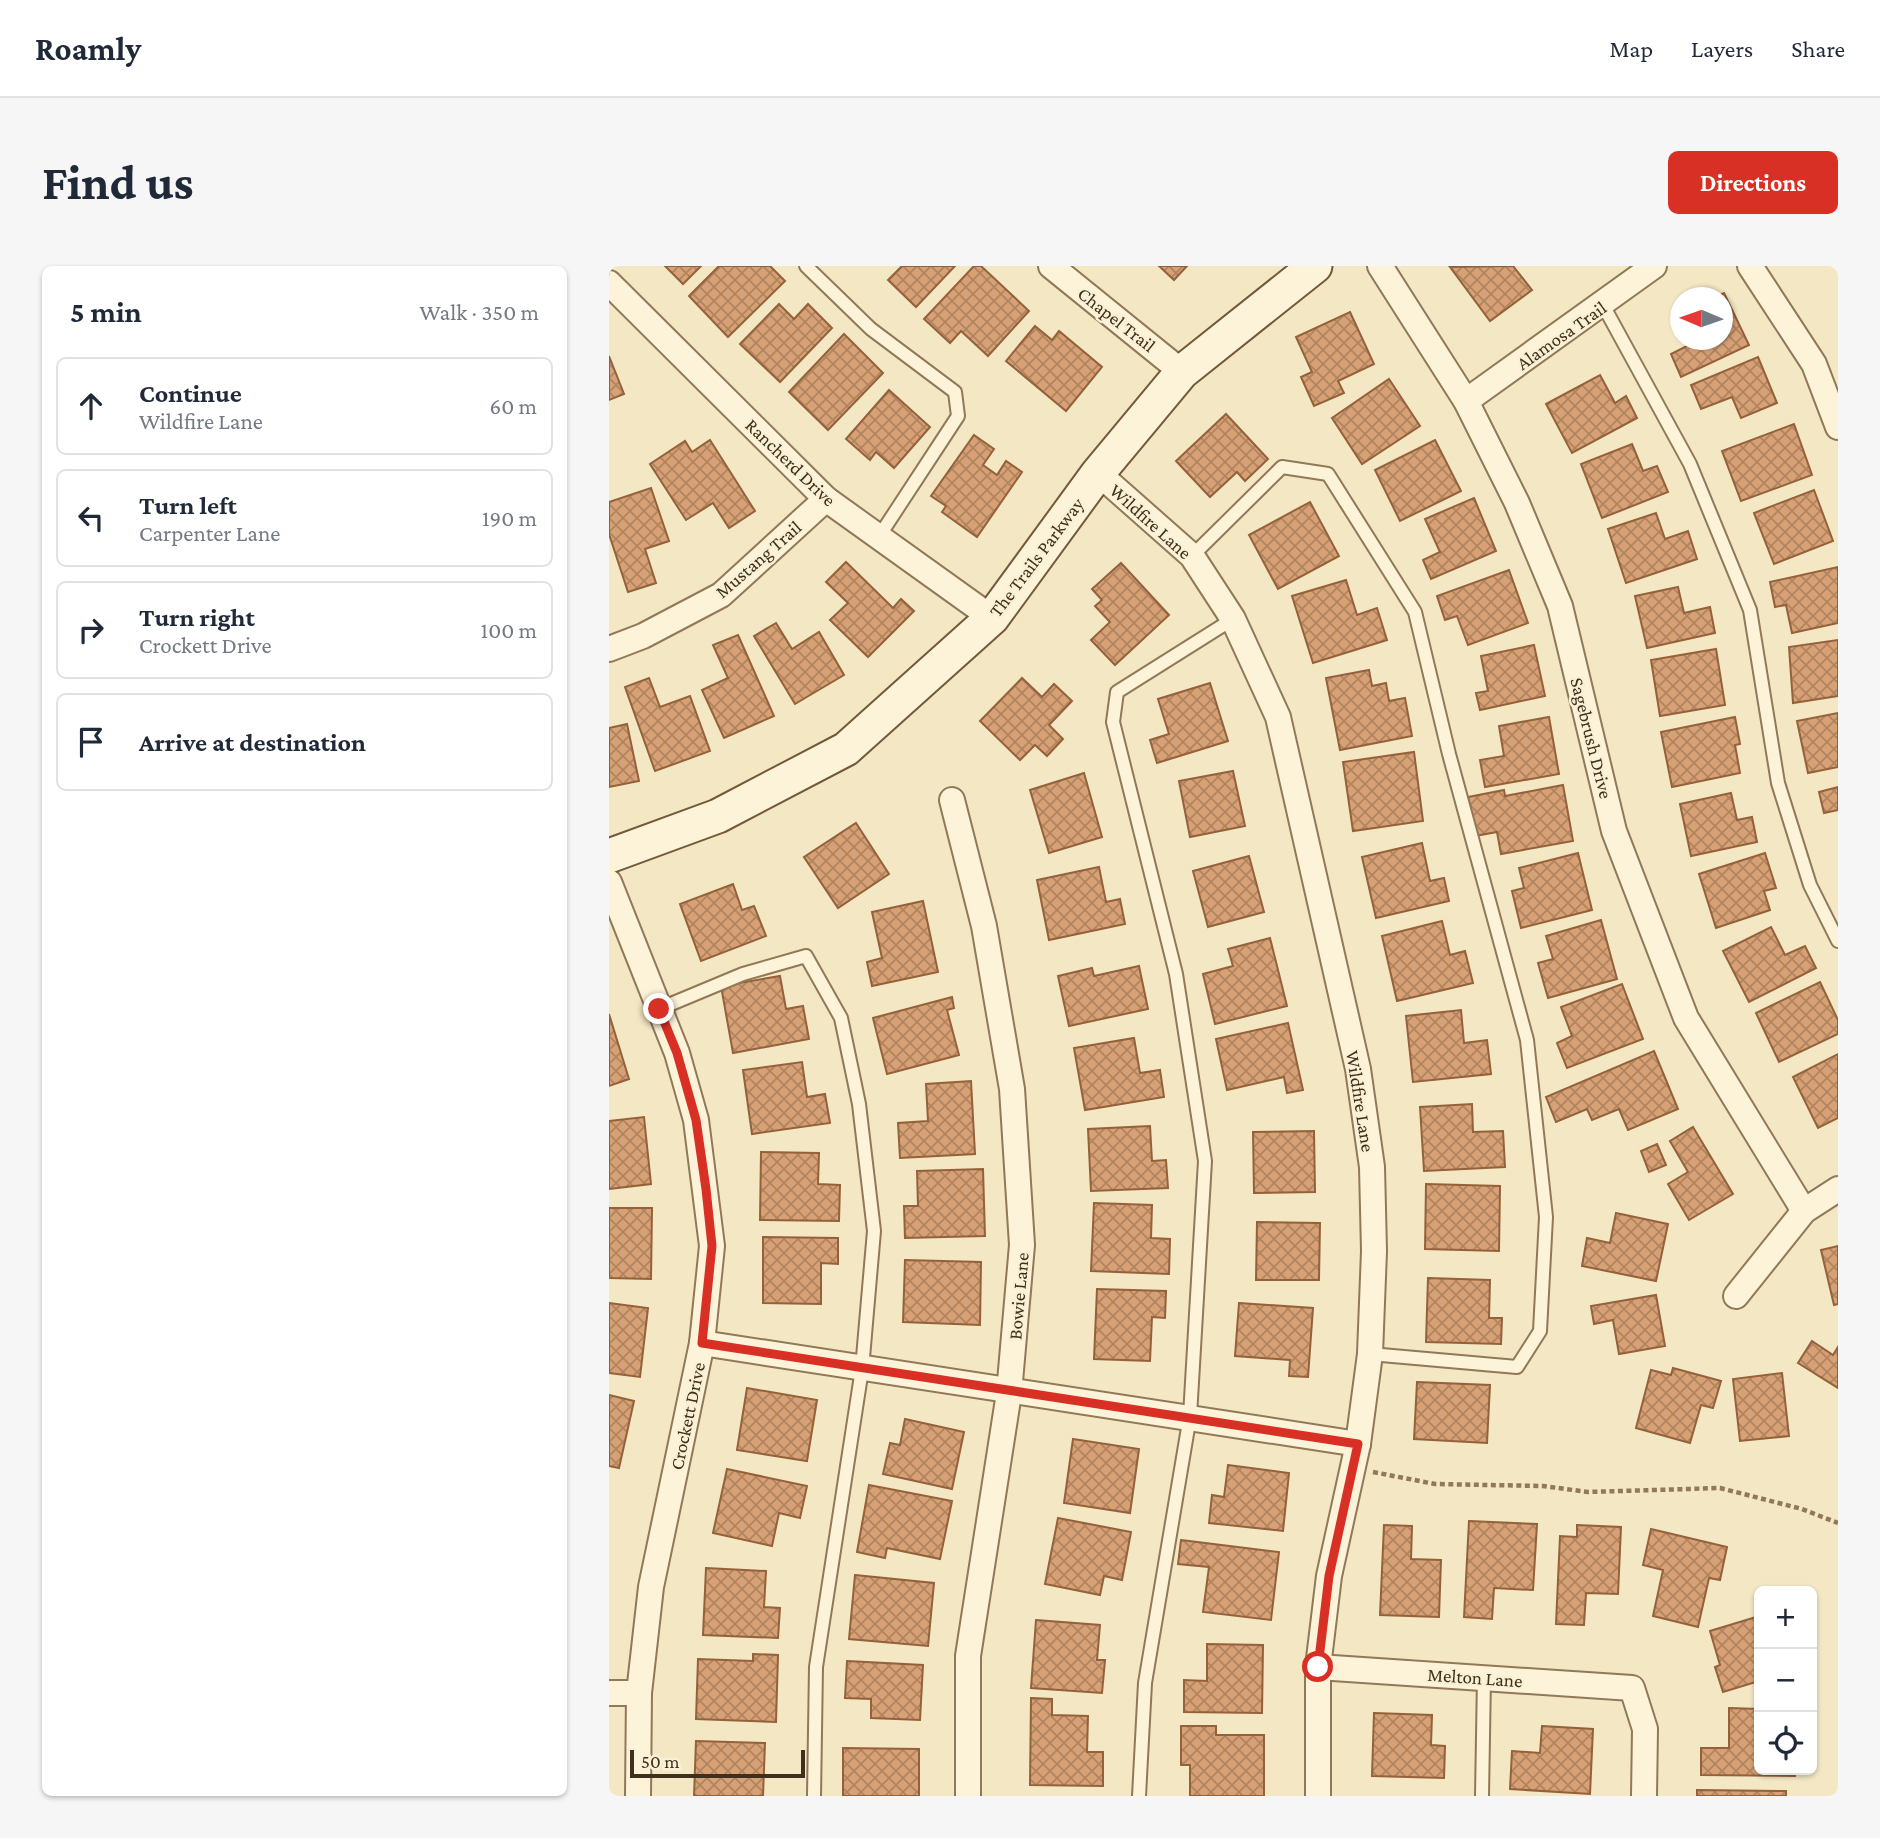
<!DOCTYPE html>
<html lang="en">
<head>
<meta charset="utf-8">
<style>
  :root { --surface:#fff; --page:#f6f6f7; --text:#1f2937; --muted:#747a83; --line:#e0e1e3; --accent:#d93025 }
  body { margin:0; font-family:"Crimson Pro",serif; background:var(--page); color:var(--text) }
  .controls { position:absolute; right:21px; bottom:21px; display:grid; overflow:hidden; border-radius:10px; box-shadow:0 2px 5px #0004 }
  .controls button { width:63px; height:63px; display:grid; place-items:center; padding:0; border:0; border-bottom:2px solid var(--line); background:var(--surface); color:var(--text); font:35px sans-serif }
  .compass { position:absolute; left:1061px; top:21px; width:63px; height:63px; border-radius:50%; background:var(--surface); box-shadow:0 2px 5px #0004; rotate:272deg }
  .scale { position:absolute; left:21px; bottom:18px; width:175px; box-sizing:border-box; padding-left:7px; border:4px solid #3f2f1d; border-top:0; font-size:19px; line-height:24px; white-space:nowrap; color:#3f2f1d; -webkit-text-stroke:5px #faf1d5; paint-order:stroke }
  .stop { position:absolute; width:21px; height:21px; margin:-16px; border:5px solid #d93025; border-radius:50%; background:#fff }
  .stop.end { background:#d93025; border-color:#fff; box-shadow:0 2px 7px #0008 }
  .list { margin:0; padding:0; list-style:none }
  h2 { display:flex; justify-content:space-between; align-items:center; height:91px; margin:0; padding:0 28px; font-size:30px }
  h2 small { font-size:23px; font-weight:400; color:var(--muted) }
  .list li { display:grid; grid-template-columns:46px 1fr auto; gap:21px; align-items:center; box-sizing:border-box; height:98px; margin:0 14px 14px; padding:0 14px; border:2px solid var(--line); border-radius:10px }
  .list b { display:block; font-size:26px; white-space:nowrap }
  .list p { margin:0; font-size:23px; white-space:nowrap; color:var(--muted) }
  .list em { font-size:23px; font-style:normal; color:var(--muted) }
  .icon { flex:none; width:38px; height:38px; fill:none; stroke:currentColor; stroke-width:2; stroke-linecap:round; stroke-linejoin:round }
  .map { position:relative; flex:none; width:1229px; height:1530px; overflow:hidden; border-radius:10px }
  header { display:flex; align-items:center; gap:42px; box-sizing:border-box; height:98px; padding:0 35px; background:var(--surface); border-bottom:2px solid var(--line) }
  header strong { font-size:33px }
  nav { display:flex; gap:38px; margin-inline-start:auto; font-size:24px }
  .intro { display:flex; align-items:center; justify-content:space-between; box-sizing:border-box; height:168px; padding:0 42px }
  h1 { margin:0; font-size:49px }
  .button { padding:18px 32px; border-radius:10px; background:var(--accent); color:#fff; font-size:24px; font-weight:700 }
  main { display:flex; gap:42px; padding:0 42px }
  aside { flex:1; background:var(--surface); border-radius:10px; box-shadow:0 2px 5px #0004 }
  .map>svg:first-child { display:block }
</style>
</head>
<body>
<header>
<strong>Roamly</strong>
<nav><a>Map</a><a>Layers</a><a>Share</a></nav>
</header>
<div class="intro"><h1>Find us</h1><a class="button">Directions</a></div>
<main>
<aside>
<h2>5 min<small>Walk · 350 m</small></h2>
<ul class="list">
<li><svg class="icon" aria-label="ahead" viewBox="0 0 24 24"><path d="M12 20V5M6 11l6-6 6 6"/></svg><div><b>Continue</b><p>Wildfire Lane</p></div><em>60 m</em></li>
<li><svg class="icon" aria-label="left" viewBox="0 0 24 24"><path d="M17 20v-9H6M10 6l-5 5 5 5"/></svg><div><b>Turn left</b><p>Carpenter Lane</p></div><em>190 m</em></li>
<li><svg class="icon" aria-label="right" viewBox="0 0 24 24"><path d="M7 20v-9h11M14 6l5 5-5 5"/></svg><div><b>Turn right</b><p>Crockett Drive</p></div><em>100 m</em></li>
<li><svg class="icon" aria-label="arrive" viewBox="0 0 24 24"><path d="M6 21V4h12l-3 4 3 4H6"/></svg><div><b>Arrive at destination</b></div></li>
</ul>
</aside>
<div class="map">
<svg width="1229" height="1530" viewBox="0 0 1229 1530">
  <defs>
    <pattern id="building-cross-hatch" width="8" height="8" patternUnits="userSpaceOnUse" patternTransform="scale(1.75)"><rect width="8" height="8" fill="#d7a175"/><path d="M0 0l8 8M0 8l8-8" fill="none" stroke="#b0845f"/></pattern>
  </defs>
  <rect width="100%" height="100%" fill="#f4e7c4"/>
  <g fill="url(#building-cross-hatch)" stroke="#94613a" stroke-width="2">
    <path d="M56 0H92L74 18Z"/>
    <path d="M110 0H161L176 15 119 71 80 30Z"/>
    <path d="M293 0H346L307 41 279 14Z"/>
    <path d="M365 0H372L420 45 379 90 352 65 341 77 315 53Z"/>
    <path d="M550 0H578L565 14Z"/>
    <path d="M904 0 923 24 881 55 841 1Z"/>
    <path d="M1115 27 1140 79 1072 111 1062 88 1084 77 1082 74H1114V32H1105Z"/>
    <path d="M170 38 185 53 199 38 223 62 171 116 131 78Z"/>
    <path d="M741 46 765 98 729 115 735 127 705 140 692 111 703 106 687 71Z"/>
    <path d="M426 60 443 74 450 65 493 101 457 145 397 95Z"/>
    <path d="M235 68 274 107 219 164 180 126Z"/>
    <path d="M0 90 15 128 0 134Z"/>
    <path d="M1149 91 1168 137 1132 152 1123 131 1092 143 1082 119Z"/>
    <path d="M991 109 1006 137 1017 130 1028 152 963 187 937 138Z"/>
    <path d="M780 113 811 160 753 198 723 152Z"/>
    <path d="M280 124 321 161 285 202 267 186 261 194 237 173Z"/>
    <path d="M617 148 659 193 636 215 628 206 601 231 567 195Z"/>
    <path d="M1185 158 1203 209 1132 235 1113 185Z"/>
    <path d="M365 169 385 183 374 199 388 209 397 195 413 206 368 271 333 246 337 240 322 230Z"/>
    <path d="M101 174 146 245 120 262 104 237 77 254 41 198 76 175 83 186Z"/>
    <path d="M826 174 852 225 791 255 766 204Z"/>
    <path d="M1023 178 1034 205 1048 200 1059 226 993 252 972 198Z"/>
    <path d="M42 222 60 275 36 283 47 317 19 326 0 268V236Z"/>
    <path d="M1205 224 1224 275 1165 298 1145 247Z"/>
    <path d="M865 232 887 285 822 313 814 294 831 286 816 253Z"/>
    <path d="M701 236 730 290 669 323 640 269Z"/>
    <path d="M1047 247 1056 273 1079 265 1088 293 1017 317 999 263Z"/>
    <path d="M237 296 284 342 292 333 305 345 259 391 221 354 239 337 217 316Z"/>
    <path d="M512 297 560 349 506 399 482 374 501 356 486 340 493 334 483 323Z"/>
    <path d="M1229 301V357L1183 367 1177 339 1166 341 1161 316Z"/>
    <path d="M900 304 919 357 859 379 848 350 836 354 828 330Z"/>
    <path d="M737 314 748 349 768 342 778 374 704 397 683 330Z"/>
    <path d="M1069 321 1075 347 1101 341 1106 367 1038 382 1026 330Z"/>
    <path d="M167 357 183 383 210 366 235 409 186 438 145 370Z"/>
    <path d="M129 369 165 450 115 472 93 424 119 412 104 379Z"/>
    <path d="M1229 374V430L1184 437 1180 381Z"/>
    <path d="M925 379 936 430 871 444 867 427 879 425 872 390Z"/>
    <path d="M1107 383 1116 439 1051 450 1042 394Z"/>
    <path d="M760 404 763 420 777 417 780 435 796 432 803 470 731 484 717 412Z"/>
    <path d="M40 412 51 441 81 430 101 485 46 505 16 421Z"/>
    <path d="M413 412 433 431 445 418 463 435 440 459 454 473 438 490 426 479 411 494 371 455Z"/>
    <path d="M601 417 619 475 548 497 541 474 560 468 549 433Z"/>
    <path d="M1229 447V501L1199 507 1188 455Z"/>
    <path d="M940 451 950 508 876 521 871 494 895 490 890 460Z"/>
    <path d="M1126 451 1131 478 1126 479 1131 507 1063 521 1052 466Z"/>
    <path d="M18 458 30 515 0 521V462Z"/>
    <path d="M805 486 814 555 744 565 734 496Z"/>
    <path d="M624 505 636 560 581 571 570 515Z"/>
    <path d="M475 507 493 571 440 587 421 524Z"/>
    <path d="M954 519 964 575 892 588 888 566 866 570 859 531 895 524 896 530Z"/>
    <path d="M1229 521V544L1215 547 1210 526Z"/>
    <path d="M1122 527 1128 554 1143 551 1148 576 1082 590 1071 538Z"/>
    <path d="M247 557 280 608 229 642 195 591Z"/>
    <path d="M813 577 821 615 835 612 840 635 767 652 753 591Z"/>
    <path d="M969 587 983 644 912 662 903 625 915 622 910 602Z"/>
    <path d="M1156 587 1167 622 1155 625 1161 644 1107 662 1090 608Z"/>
    <path d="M640 590 655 646 599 661 584 605Z"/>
    <path d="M490 601 497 636 511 633 516 658 440 674 428 614Z"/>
    <path d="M124 618 133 644 145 640 157 670 92 695 71 638Z"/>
    <path d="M314 635 329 706 263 720 258 696 273 692 263 646Z"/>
    <path d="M992 654 1008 713 939 732 929 697 944 693 937 670Z"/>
    <path d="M833 655 841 689 856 685 864 717 788 735 773 670Z"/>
    <path d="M1162 661 1176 689 1196 680 1207 702 1140 736 1114 685Z"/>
    <path d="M661 672 678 740 606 758 594 708 624 700 619 683Z"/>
    <path d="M530 700 539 743 460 760 449 710 483 702 485 710Z"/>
    <path d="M171 710 177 743 194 740 200 773 124 787 112 720Z"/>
    <path d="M1211 716 1229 754V768L1170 796 1147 747Z"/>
    <path d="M1013 718 1034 773 958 802 948 777 963 770 952 741Z"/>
    <path d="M343 731 345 742 338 744 350 789 278 808 264 752Z"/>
    <path d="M852 744 855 777 878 774 882 808 804 816 797 750Z"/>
    <path d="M0 748 20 813 0 820Z"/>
    <path d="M679 757 694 824 678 827 675 811 618 824 607 773Z"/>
    <path d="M525 772 531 807 551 804 555 831 476 844 465 782Z"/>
    <path d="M1045 785 1069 843 1019 864 1010 843 983 854 978 843 947 856 937 831Z"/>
    <path d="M1229 788V852L1209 862 1184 811Z"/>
    <path d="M193 796 198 831 216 828 221 857 143 868 134 804Z"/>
    <path d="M362 815 366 888 291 892 289 857 319 855 317 818Z"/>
    <path d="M863 838 864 866 894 865 896 901 815 905 811 841Z"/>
    <path d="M35 851 42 918 0 923V855Z"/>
    <path d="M541 860 543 895 557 894 559 922 482 925 479 863Z"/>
    <path d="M1084 861 1124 928 1080 954 1059 918 1079 906 1061 875Z"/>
    <path d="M705 865 706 926 645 927 644 866Z"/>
    <path d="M1048 878 1057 899 1040 906 1032 885Z"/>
    <path d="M152 886 210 887 209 918 231 919 230 955 151 954Z"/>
    <path d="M374 903 376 970 296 972 295 940H309L308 905Z"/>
    <path d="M817 918 891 920 890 985 816 983Z"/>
    <path d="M485 937 543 939 542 972 561 973 560 1008 482 1005Z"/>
    <path d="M0 942H43L42 1013 0 1012Z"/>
    <path d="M1007 947 1059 958 1047 1015 973 1000 978 972 1001 977Z"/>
    <path d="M648 956 711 957 710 1014H647Z"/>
    <path d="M154 971 229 972V998L212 997V1038L154 1037Z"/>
    <path d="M1229 980V1038L1225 1039 1212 984Z"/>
    <path d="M296 994 372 996 371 1059 294 1056Z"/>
    <path d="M819 1012 881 1014 880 1052H893L892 1078 817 1076Z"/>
    <path d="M488 1023 557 1025 556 1052 543 1051 541 1095 485 1093Z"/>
    <path d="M1047 1029 1056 1080 1010 1088 1004 1054 985 1058 982 1040Z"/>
    <path d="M0 1037 39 1042 31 1111 0 1107Z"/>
    <path d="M630 1037 704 1042 699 1111 680 1110 681 1094 626 1090Z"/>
    <path d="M1203 1075 1224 1089 1229 1081V1122L1189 1097Z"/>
    <path d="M1064 1102 1112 1115 1104 1142 1092 1139 1081 1177 1027 1162 1042 1104 1062 1109Z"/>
    <path d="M1173 1107 1180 1170 1131 1175 1124 1113Z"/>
    <path d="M808 1116 881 1119 878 1177 805 1173Z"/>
    <path d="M138 1122 208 1134 198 1195 128 1184Z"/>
    <path d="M0 1129 25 1135 10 1202 0 1200Z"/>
    <path d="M296 1153 355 1166 343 1223 274 1208 281 1177 291 1179Z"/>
    <path d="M464 1173 530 1183 521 1247 455 1237Z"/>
    <path d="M619 1199 680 1207 674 1265 600 1257 603 1229 615 1231Z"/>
    <path d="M118 1203 198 1220 191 1252 170 1247 163 1280 104 1267Z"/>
    <path d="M260 1219 343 1235 331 1293 278 1282 276 1292 248 1286Z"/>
    <path d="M449 1252 522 1266 513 1314 495 1310 491 1329 436 1318Z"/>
    <path d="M860 1255 928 1258 924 1324 885 1322 883 1353 855 1351Z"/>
    <path d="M775 1259 803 1260 802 1293 832 1294 830 1351 771 1349Z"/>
    <path d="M968 1259 1012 1261 1009 1328 977 1327 975 1359 947 1358 951 1270 968 1271Z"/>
    <path d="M1042 1263 1118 1281 1111 1314 1100 1312 1089 1361 1044 1350 1054 1304 1034 1299Z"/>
    <path d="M572 1274 670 1286 662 1354 594 1346 600 1301 569 1298Z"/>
    <path d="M97 1302 157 1305 155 1341 171 1342 169 1372 94 1369Z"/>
    <path d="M246 1309 325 1317 319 1380 240 1373Z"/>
    <path d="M1150 1350V1415L1114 1426 1106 1401 1111 1399 1101 1365Z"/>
    <path d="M427 1354 491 1359 488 1394H496L493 1427 422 1422Z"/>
    <path d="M598 1378 654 1379 653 1447 575 1446V1414L598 1415Z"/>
    <path d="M144 1388 169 1389 167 1456 87 1453 89 1393 144 1395Z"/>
    <path d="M238 1395 314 1399 311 1454 262 1452V1433L236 1432Z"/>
    <path d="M422 1432 443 1433V1449L479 1450 478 1486H494V1520L421 1519Z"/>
    <path d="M1120 1442 1150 1443V1504H1187L1186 1510 1092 1509V1482H1120Z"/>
    <path d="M765 1447 823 1449 822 1479 836 1480 835 1512 763 1510Z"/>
    <path d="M572 1460H607V1469H655V1530H581V1499H572Z"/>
    <path d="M933 1460 984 1463 981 1528 901 1523 903 1485 931 1487Z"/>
    <path d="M87 1475 156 1477 154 1530H85Z"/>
    <path d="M234 1482 310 1483V1530H234Z"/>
    <path d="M1088 1524 1177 1525V1530H1088Z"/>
  </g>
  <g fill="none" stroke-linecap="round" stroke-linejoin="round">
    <g stroke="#917857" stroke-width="16">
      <g id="lane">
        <path d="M197 0 262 63 346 126 349 150 269 272"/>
        <path d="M994 39 1081 198 1141 344 1169 517 1201 619 1229 675"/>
        <path d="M583 290 673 201 719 208 806 346 840 488 918 774 937 951 931 1065 908 1101 761 1088"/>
        <path d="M50 743 134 708 197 690 232 752 250 838 265 965 253 1103 207 1401 205 1530"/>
        <path d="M530 1530 536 1417 581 1150 596 895 567 708 504 456 508 426 624 353"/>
        <path d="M873 1530 875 1411"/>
      </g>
    </g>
    <g stroke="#917857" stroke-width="28">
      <g id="street">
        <path d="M442 0 573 106"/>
        <path d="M771 0 857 135 908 237 951 340 1005 565 1077 752 1195 945"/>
        <path d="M1141 0 1205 98 1229 161"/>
        <path d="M0 17 217 233 383 352"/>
        <path d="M857 135 1045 0"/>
        <path d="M489 207 583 290 624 353 669 451 749 803 763 901 765 985 761 1088 749 1178 720 1310 709 1401V1530"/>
        <path d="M0 383 34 370 112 329 217 233"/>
        <path d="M343 534 375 660 403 823 413 979 400 1127 359 1390V1530"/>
        <path d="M0 616 68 787 87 854 103 980 93 1077 42 1321 30 1427 29 1530"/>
        <path d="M1127 1030 1195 945 1229 923"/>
        <path d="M93 1077 749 1178"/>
        <path d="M709 1401 1023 1422 1036 1463 1035 1530"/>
        <path d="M0 1427H30"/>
      </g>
    </g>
    <g stroke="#73593a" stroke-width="37">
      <path id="secondary" d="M0 590 109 550 237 483 383 352 489 207 573 106 706 0"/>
    </g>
    <path stroke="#917857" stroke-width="4.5" stroke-dasharray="5 3.5" stroke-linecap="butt" d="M764 1206 826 1218 934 1220 979 1226 1111 1222 1193 1243 1229 1257"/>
    <use href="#lane" stroke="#fdf3d9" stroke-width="12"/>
    <use href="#street" stroke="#fdf3d9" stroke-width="24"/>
    <use href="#secondary" stroke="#fdf3d9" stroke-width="33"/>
  </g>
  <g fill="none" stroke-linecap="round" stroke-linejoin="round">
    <path stroke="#d93025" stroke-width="9" d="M50 743 68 787 87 854 97 923 103 980 93 1077 749 1178 720 1310 709 1401"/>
  </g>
  <g text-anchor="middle" stroke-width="5" stroke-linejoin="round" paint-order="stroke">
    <g font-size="19" fill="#3f2f1d" stroke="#faf1d5">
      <text transform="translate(508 53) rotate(38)" y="7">Chapel Trail</text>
      <text transform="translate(952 69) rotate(-35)" y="7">Alamosa Trail</text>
      <text transform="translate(182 196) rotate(44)" y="7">Rancherd Drive</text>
      <text transform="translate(542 255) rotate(42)" y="7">Wildfire Lane</text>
      <text transform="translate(427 291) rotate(-53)" y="7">The Trails Parkway</text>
      <text transform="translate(149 293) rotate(-41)" y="7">Mustang Trail</text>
      <text transform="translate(983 472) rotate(76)" y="7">Sagebrush Drive</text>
      <text transform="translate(752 835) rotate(81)" y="7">Wildfire Lane</text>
      <text transform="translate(409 1030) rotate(-85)" y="7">Bowie Lane</text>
      <text transform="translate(78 1150) rotate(-78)" y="7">Crockett Drive</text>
      <text transform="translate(866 1411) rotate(4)" y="7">Melton Lane</text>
    </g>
  </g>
</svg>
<div class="controls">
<button>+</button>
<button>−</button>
<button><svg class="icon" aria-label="locate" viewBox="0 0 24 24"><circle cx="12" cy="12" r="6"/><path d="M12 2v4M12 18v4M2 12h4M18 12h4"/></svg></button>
</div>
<svg class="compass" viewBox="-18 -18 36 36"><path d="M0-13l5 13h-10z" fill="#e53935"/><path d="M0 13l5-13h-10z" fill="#747a83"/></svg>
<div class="scale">50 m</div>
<div class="stop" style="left:709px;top:1401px"></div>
<div class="stop end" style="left:50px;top:743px"></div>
</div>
</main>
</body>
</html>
